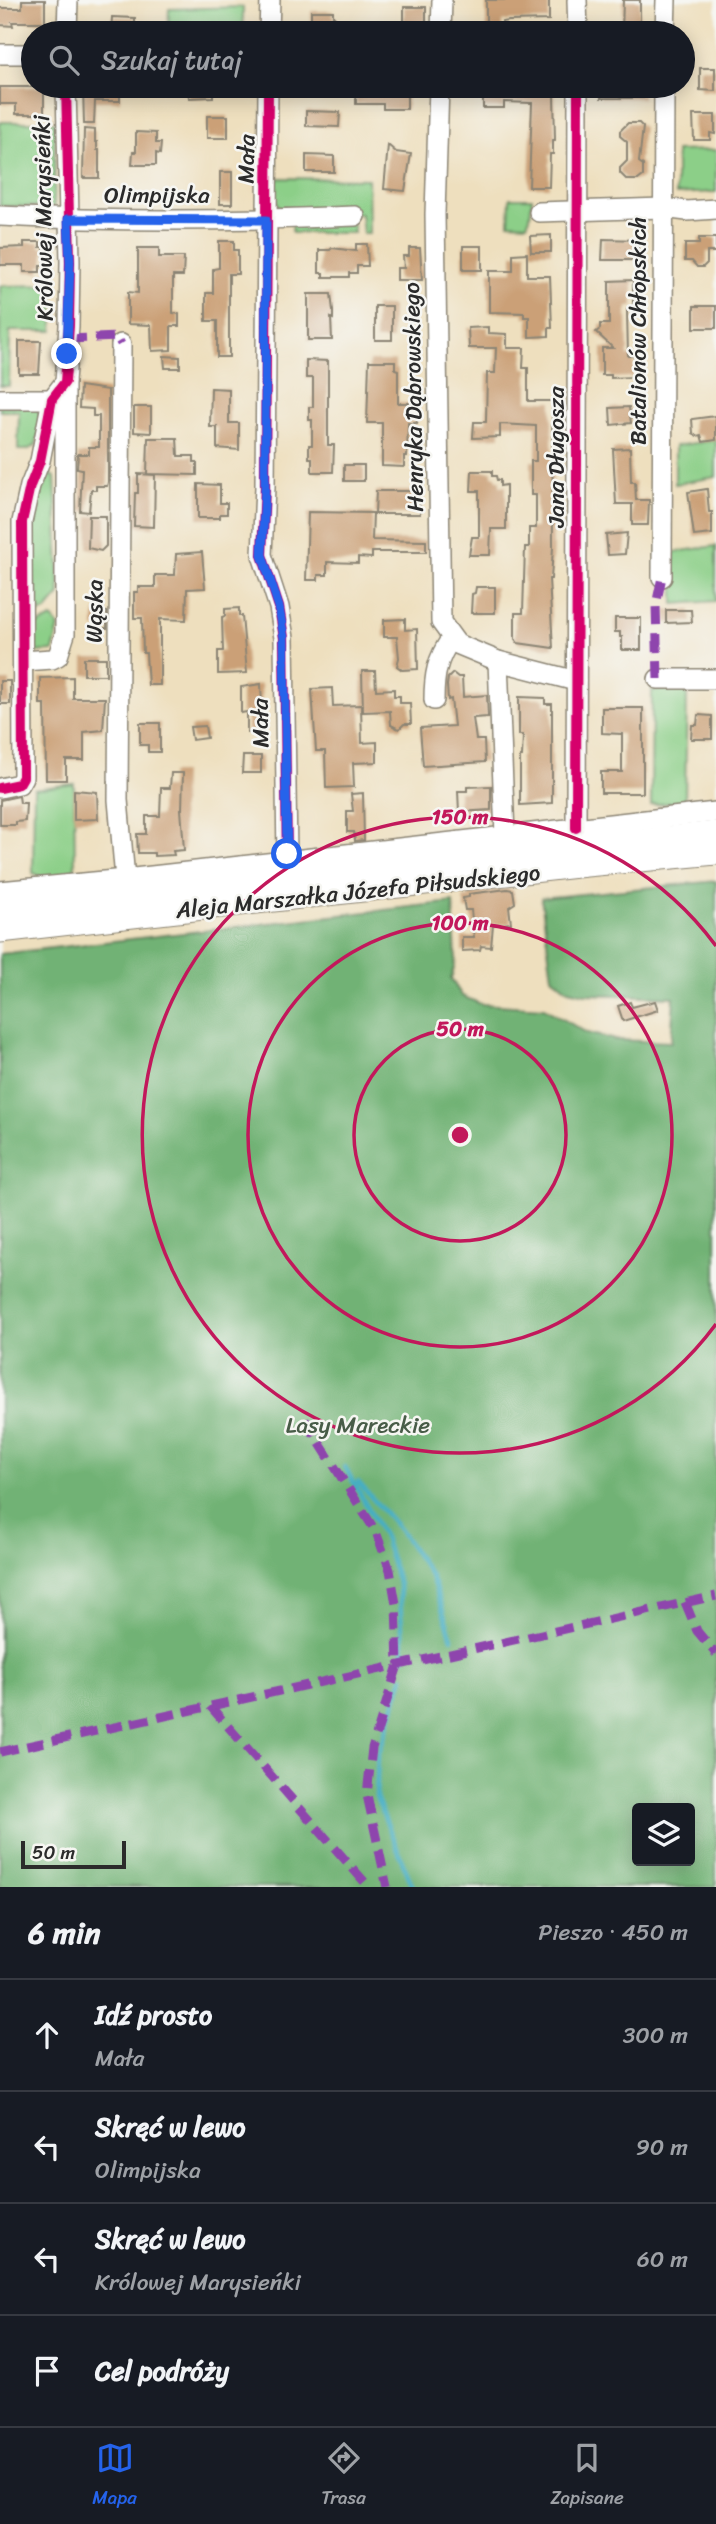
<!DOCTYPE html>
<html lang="pl">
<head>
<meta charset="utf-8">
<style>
  :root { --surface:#171b24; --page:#242831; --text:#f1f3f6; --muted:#9ea1a6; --line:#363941; --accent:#2563eb }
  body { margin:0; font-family:Sriracha,sans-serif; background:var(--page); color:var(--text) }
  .controls { position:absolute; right:21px; bottom:21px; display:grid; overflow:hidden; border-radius:7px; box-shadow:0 4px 18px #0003 }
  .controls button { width:63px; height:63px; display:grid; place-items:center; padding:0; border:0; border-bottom:2px solid var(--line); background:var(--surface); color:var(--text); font:35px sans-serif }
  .scale { position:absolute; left:21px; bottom:18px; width:105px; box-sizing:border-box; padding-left:7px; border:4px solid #2b2b2b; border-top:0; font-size:19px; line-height:24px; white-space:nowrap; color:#2b2b2b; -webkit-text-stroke:5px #f6f6f2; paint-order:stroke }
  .stop { position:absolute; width:21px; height:21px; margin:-16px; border:5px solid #2563eb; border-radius:50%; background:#fff }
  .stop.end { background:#2563eb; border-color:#fff; box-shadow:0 2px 7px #0008 }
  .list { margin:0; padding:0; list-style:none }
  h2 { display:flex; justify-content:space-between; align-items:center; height:91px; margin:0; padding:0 28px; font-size:30px }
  h2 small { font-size:23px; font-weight:400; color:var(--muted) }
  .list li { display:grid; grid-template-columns:46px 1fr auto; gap:21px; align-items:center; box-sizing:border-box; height:112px; padding:0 28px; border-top:2px solid var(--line) }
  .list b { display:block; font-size:26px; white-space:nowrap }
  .list p { margin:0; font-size:23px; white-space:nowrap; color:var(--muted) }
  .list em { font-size:23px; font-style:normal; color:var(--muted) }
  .icon { flex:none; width:38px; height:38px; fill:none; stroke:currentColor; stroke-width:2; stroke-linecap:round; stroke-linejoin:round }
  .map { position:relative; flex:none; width:716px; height:1887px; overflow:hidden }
  .search { position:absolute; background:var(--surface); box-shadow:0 4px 18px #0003; left:21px; right:21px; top:21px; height:77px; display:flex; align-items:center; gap:18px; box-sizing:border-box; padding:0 24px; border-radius:38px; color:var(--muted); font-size:26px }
  .sheet { height:539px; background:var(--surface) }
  nav { display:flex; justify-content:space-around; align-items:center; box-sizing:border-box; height:98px; border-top:2px solid var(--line); background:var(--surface); font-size:19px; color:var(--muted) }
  nav a { display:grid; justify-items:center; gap:4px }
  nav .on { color:var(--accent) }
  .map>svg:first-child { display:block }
</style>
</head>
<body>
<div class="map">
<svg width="716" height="1887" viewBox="0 0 716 1887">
  <rect width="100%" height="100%" fill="#f6f6f2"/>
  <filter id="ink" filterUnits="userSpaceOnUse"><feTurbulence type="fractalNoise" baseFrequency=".0143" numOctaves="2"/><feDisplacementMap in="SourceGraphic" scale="14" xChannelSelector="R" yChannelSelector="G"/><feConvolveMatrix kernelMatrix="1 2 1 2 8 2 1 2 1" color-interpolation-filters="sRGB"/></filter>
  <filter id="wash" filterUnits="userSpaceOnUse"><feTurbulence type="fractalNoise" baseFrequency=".00686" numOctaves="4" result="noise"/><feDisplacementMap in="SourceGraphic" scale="28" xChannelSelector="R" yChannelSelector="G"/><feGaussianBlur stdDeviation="1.57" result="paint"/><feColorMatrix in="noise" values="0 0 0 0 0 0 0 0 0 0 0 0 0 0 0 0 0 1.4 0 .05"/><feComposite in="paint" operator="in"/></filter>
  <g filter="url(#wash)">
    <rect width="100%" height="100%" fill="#eedfbe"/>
    <g fill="#8ccf88" stroke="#5c7d5a" stroke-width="2">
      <path d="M243 7V33H168L169 9Z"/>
      <path d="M0 122H55L54 207 0 206Z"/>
      <path d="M716 150V192L676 194V151Z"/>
      <path d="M279 178 368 179 369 233H363L361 214 280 212 274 194 277 179Z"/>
      <path d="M510 198H532L530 217 527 224 509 223Z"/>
      <path d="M293 221 353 224 354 233H292Z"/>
      <path d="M54 285 53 331H10L9 386H0V286Z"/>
      <path d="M0 405 36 407C45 418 39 432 36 445L27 450H18L19 411H0Z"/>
      <path d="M716 440V477L675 484V446Z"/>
      <path d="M46 473 55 477 60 595 46 611 35 614 28 610 27 526 39 475Z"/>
      <path d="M716 546V601L674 604V552Z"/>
      <path d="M52 618 59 627 53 651 32 652 26 633 34 626Z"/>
      <path d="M652 690 687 691 685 801 651 805Z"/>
      <path d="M74 784 75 874 47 879 33 873 34 789Z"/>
    </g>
    <path fill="#71b274" stroke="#4e6e50" stroke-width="2" fill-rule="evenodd" d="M716 881V1887H0V954L453 902 456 959 451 979 462 996 481 1004 544 1008 587 1033 616 1040 671 1042 674 997 586 994 568 990 552 977 541 898ZM637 1808H690V1861H637Z"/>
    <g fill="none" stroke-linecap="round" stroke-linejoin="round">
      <g stroke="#45aec4" stroke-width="4.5">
        <path d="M345 1467 384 1537 399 1585 404 1658"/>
        <path d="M358 1482 399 1529 431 1576 452 1638"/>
        <path d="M403 1677 378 1756 376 1797 413 1887"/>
      </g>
    </g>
    <g id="blocks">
      <g fill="#cba077">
        <path d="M22 0H45V22H12L13 26 0 25V8H22Z"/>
        <path d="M486 0H549V20L509 21 502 22V29H486Z"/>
        <path d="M623 0H640V33H622Z"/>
        <rect x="404" y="7" width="22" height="21"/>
        <path d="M311 11H333V16L338 21 333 25 332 33H311Z"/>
        <path d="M112 17 135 18V33H111Z"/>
        <path d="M372 21H385L386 33H372Z"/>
        <path d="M700 68H715V91L700 90Z"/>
        <path d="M83 86H120V101H95L94 124H84Z"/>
        <path d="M213 86V97L189 98 188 87Z"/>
        <path d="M483 86H545V94H554L555 140H553V154H550L549 187H529L532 103 504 102V108H483Z"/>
        <path d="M605 86H639L643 88V98H601V87Z"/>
        <path d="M0 87H44V114H16V104H0Z"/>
        <path d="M383 89H407V109H383V104H356V93H383Z"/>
        <path d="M306 111 340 112 339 127 306 126Z"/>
        <path d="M693 115H715V134L710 133V140H694Z"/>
        <rect x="207" y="116" width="21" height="22"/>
        <path d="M628 123H639L643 127 639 162 643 165V176L638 180H627L620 173V168L627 161V142L620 136V131Z"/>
        <path d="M84 129 95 130V142H97V150H99V178H83Z"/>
        <path d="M136 132 156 133V143H161L160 154 156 153V165H132L133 152H136Z"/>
        <path d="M388 145 396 152 411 154 405 191 384 189Z"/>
        <path d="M306 155 334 156V172H306Z"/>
        <rect x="220" y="172" width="12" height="32"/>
        <path d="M551 235V252H531L530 236Z"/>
        <path d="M699 238H716V252H707V263L703 267H697L692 261H685V244H699Z"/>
        <path d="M603 239 638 240V260H602Z"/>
        <path d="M219 241H234V250H238V274H229V357H217V321H206V293H213V269L219 268Z"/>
        <path d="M24 242H40V247H44V265H40V272H24V265H0V248L24 247Z"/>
        <path d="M356 244H367L368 266H357V273H349V277H323V273H319V250H330L332 248 356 251Z"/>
        <rect x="463" y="246" width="19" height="24"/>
        <path d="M138 248H159V257H184L183 276H173V313L179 314V326H171V350L152 351 151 325 128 324V292L138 293Z"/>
        <path d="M409 248H420L422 280H397V268H404L403 256H409Z"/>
        <path d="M527 253V276H550L552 328H549V336L529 337V317H524V313L489 312V271H513V254Z"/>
        <path d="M633 280V307L629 306 627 310 628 356H634V377L611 378V375H602V348H613L596 332 600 329V324H609V281Z"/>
        <path d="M308 294H331L333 311V319L331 318 332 340H308Z"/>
        <rect x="375" y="306" width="17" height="34"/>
        <rect x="694" y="306" width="22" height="22"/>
        <path d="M488 327V333L507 334V348H524L523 368H528V401H552L553 547 551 579H549L553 648 518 643 515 639V613H523L525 547H529V528H536V495H531V461H536V426L500 424V437L473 438 474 422H486L487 373H495L496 348H469L468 328Z"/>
        <path d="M19 341H41L39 374H19Z"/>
        <path d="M164 356 180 357V368H165Z"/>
        <path d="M306 360 328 361V445H334L333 472H312V458H309V445H312V420H309V407H313V378H306Z"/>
        <path d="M369 361H395V369L398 370V403H418L417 423H408L407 456H404V467L382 466V423H367Z"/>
        <path d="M80 386 108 390V482L107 486H96V490H91L89 512 80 511 82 469 77 468 78 454H89V447H99V416H93V409L79 408Z"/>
        <path d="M211 388 229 389V423H239V450L217 448V427H210Z"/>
        <path d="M134 407H151V433L134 432Z"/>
        <path d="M629 407 631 423 611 425 610 408Z"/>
        <path d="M716 416V440L703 442 701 435 697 436 693 433 692 419Z"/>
        <path d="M148 438H177L178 456H194V462H197V475L147 474Z"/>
        <path d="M630 448 631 482H635L636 500H649L648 525H632V504H616L613 449Z"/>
        <rect x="344" y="465" width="20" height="16"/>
        <path d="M472 471H492V476H496L497 480H500V486L506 485V529H491L490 555H469L472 537H479V491H471Z"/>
        <path d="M138 474 155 475 154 527 134 526 135 493H138Z"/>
        <path d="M198 484 220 485V503H227V514H220V518H198Z"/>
        <path d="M707 489 709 512H712V534L694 536 688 492Z"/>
        <path d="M376 491H420V514H375Z"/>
        <path d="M308 512 373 513 372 540 426 541V552H372V558L358 557V563L327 562V575H318V580H306Z"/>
        <path d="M89 516H106V546L101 551 88 548Z"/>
        <path d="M627 533 625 554 608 555 606 535Z"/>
        <path d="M202 552 205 588 187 589 186 620 160 619V685H148L146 653H143L142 618H134V592H138V587H155V575H175L176 554Z"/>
        <path d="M476 587H495V613H471L472 594 475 593Z"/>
        <path d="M239 608V616H242L247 673 218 674V651H223L222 617 225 616V609Z"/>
        <path d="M666 610H691L692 622 666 623Z"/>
        <path d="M95 612H107V628H94Z"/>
        <path d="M615 618H641V650H622V637H620V632H615Z"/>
        <path d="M405 619V630L417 629 418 669 402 670 397 666 399 658 397 637H384V620Z"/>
        <rect x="84" y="658" width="22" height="17"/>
        <path d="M362 671H375L376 690 394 689V696H400V703H410L411 724H404L399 729 391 725 390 711 363 712Z"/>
        <path d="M453 673 458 677H462L463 697 487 695 488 717 473 718 476 740H484L485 762 423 766 420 728 454 726 451 699 448 700 447 685 448 678Z"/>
        <path d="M73 677V698H105L103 730 84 732V760H66V780H46L45 704H40V678Z"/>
        <rect x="0" y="681" width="10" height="23"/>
        <path d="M261 684 263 732 247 733V712L241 713V687Z"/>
        <path d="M332 688 333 706 361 705 362 743 377 742V762L353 763 354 787 326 788 325 751H316L312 689Z"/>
        <path d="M519 697 545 698V704H552V803L520 805V757H522L523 735H519Z"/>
        <path d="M602 708H643V793H601V772H622V734L602 733Z"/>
        <path d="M698 715 712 716V739H691L692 725H697Z"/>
        <path d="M140 723H160V752H148V745H140Z"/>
        <path d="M205 726 207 738 192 740 190 727Z"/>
        <path d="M243 756H261V773H242Z"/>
        <path d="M171 773H183L182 809H181L184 850 173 851 174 855 154 856V853H138L137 834H146V816H160L161 788H170Z"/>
        <path d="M491 786V810L459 812 458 791H467V787Z"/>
        <path d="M74 790 97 792 98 819 74 820Z"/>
        <path d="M363 793 364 840 355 841 354 832H347V811H353L351 794Z"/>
        <path d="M19 796 20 803H26L25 821 16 822V825H0V800Z"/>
        <path d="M507 889 513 890 515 903 509 907 511 923 493 925 491 947 481 946 480 950 462 951V937H474L471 910H465L463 898 469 897V894Z"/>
        <path d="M655 1001 658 1010 623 1021 618 1006 630 1002 632 1007Z"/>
      </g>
    </g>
  </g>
  <g filter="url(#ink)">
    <use href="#blocks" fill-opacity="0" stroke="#8c8574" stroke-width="2"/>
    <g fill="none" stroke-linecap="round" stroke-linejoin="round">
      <g stroke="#8c8574" stroke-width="22">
        <g id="minor">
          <path d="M577 0 578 33"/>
          <path d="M67 33 68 0"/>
          <path d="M269 33 270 0"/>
          <path d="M441 33 442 0"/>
          <path d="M665 33 666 0"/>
          <path d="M0 54H33"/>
          <path d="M268 86 265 487 262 555 279 607 284 638 287 859"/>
          <path d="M439 86 435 214 441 622 457 644 498 661 576 681"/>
          <path d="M539 212 663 208 687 211 716 209"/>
          <path d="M0 216C118 222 237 221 355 216"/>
          <path d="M121 344 118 800 125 879"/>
          <path d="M0 399H52"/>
          <path d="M662 577 664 86"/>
          <path d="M23 661 52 659 58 656 65 634V382"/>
          <path d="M498 661 505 835"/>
          <path d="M658 679H716"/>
          <path d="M434 700C434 675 437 659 451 639"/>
          <path d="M0 788 19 784 23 777 22 522 30 486 40 461 52 399 65 382 69 326 70 262 66 86"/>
          <path d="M576 828 578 86"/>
          <path d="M0 891 125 879 716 812"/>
        </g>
      </g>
      <g stroke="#8c8574" stroke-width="25">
        <g id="major">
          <path d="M0 909 716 833"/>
          <path d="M0 931 586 865 716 853"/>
        </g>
      </g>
      <use href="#minor" stroke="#fff" stroke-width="19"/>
      <use href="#major" stroke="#fff" stroke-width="23"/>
      <g stroke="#8e44ad" stroke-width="9" stroke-dasharray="18 9" stroke-linecap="butt">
        <path d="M68 339 117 337 121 344"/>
        <path d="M658 679 656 605 662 577"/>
        <path d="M305 1420 376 1532 390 1570 396 1604 398 1665 372 1748 367 1795 387 1887"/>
        <path d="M685 1602 697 1631 716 1654"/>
        <path d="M210 1706 369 1887"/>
        <path d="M0 1752 716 1596"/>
      </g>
      <g stroke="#f6f6f2" stroke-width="15">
        <g id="cycleway">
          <path d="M268 86 265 487 262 555 279 607 284 638 287 859"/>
          <path d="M0 788 19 784 23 777 22 522 30 486 40 461 52 399 65 382 69 326 70 262 66 86"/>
          <path d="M576 828 578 86"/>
        </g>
      </g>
      <use href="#cycleway" stroke="#d6006c" stroke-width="10"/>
    </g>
  </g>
  <g fill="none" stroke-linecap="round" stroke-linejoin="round" filter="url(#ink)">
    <path stroke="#2563eb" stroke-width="9" d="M67 354 70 262 68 219 266 220 265 487 262 555 279 607 284 638 287 854"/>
  </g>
  <g fill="none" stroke="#c2185b" stroke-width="3.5">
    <circle cx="460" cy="1135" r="106"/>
    <circle cx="460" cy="1135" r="212"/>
    <path d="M716 1324A318 318 0 1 1 716 946"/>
  </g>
  <g text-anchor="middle" stroke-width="5" stroke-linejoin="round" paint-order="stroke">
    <g font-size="23" fill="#2b2b2b" stroke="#f6f6f2">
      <text transform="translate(246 159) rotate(-89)" y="8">Mała</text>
      <text x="157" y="203">Olimpijska</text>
      <text transform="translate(43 218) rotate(-91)" y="8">Królowej Marysieńki</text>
      <text transform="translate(638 331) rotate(-90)" y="8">Batalionów Chłopskich</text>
      <text transform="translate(413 397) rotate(-91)" y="8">Henryka Dąbrowskiego</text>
      <text transform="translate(556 457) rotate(-90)" y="8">Jana Długosza</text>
      <text transform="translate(94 611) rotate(-89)" y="8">Wąska</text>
      <text transform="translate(260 723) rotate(-91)" y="8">Mała</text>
      <text transform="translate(358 891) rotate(-6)" y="8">Aleja Marszałka Józefa Piłsudskiego</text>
    </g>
    <g font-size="23" fill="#485c47" stroke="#f6f6f2">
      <text x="358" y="1433">Lasy Mareckie</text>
    </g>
  </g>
  <circle cx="460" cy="1135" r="10" fill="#c2185b" stroke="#f6f6f2" stroke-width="3.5"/>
  <g font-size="21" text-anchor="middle" font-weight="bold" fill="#c2185b" stroke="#f6f6f2" stroke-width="5" stroke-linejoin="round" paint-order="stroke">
    <text x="460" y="824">150 m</text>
    <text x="460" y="930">100 m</text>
    <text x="460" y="1036">50 m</text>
  </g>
</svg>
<div class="controls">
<button><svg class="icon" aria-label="layers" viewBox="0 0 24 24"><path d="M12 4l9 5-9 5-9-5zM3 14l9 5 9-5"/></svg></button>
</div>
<div class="scale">50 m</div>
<div class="stop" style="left:287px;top:854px"></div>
<div class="stop end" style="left:67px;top:354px"></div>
<div class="search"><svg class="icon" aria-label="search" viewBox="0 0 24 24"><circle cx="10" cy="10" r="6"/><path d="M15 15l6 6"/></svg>Szukaj tutaj</div>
</div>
<section class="sheet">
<h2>6 min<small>Pieszo · 450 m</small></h2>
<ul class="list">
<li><svg class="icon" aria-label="ahead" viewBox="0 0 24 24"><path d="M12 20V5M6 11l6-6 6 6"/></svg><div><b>Idź prosto</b><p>Mała</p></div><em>300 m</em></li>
<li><svg class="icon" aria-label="left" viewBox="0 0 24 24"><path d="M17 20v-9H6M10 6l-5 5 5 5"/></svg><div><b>Skręć w lewo</b><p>Olimpijska</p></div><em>90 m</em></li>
<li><svg class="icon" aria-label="left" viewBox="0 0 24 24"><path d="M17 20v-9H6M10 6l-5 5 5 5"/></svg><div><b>Skręć w lewo</b><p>Królowej Marysieńki</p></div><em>60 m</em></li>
<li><svg class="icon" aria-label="arrive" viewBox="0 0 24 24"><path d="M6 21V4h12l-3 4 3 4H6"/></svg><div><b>Cel podróży</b></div></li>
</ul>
</section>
<nav>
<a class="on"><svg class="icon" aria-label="map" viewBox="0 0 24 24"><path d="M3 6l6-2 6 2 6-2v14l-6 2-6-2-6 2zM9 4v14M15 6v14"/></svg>Mapa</a>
<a><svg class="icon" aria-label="directions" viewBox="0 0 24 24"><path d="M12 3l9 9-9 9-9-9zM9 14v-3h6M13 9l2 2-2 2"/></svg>Trasa</a>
<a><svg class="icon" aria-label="saved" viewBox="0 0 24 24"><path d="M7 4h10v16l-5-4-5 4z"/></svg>Zapisane</a>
</nav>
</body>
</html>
